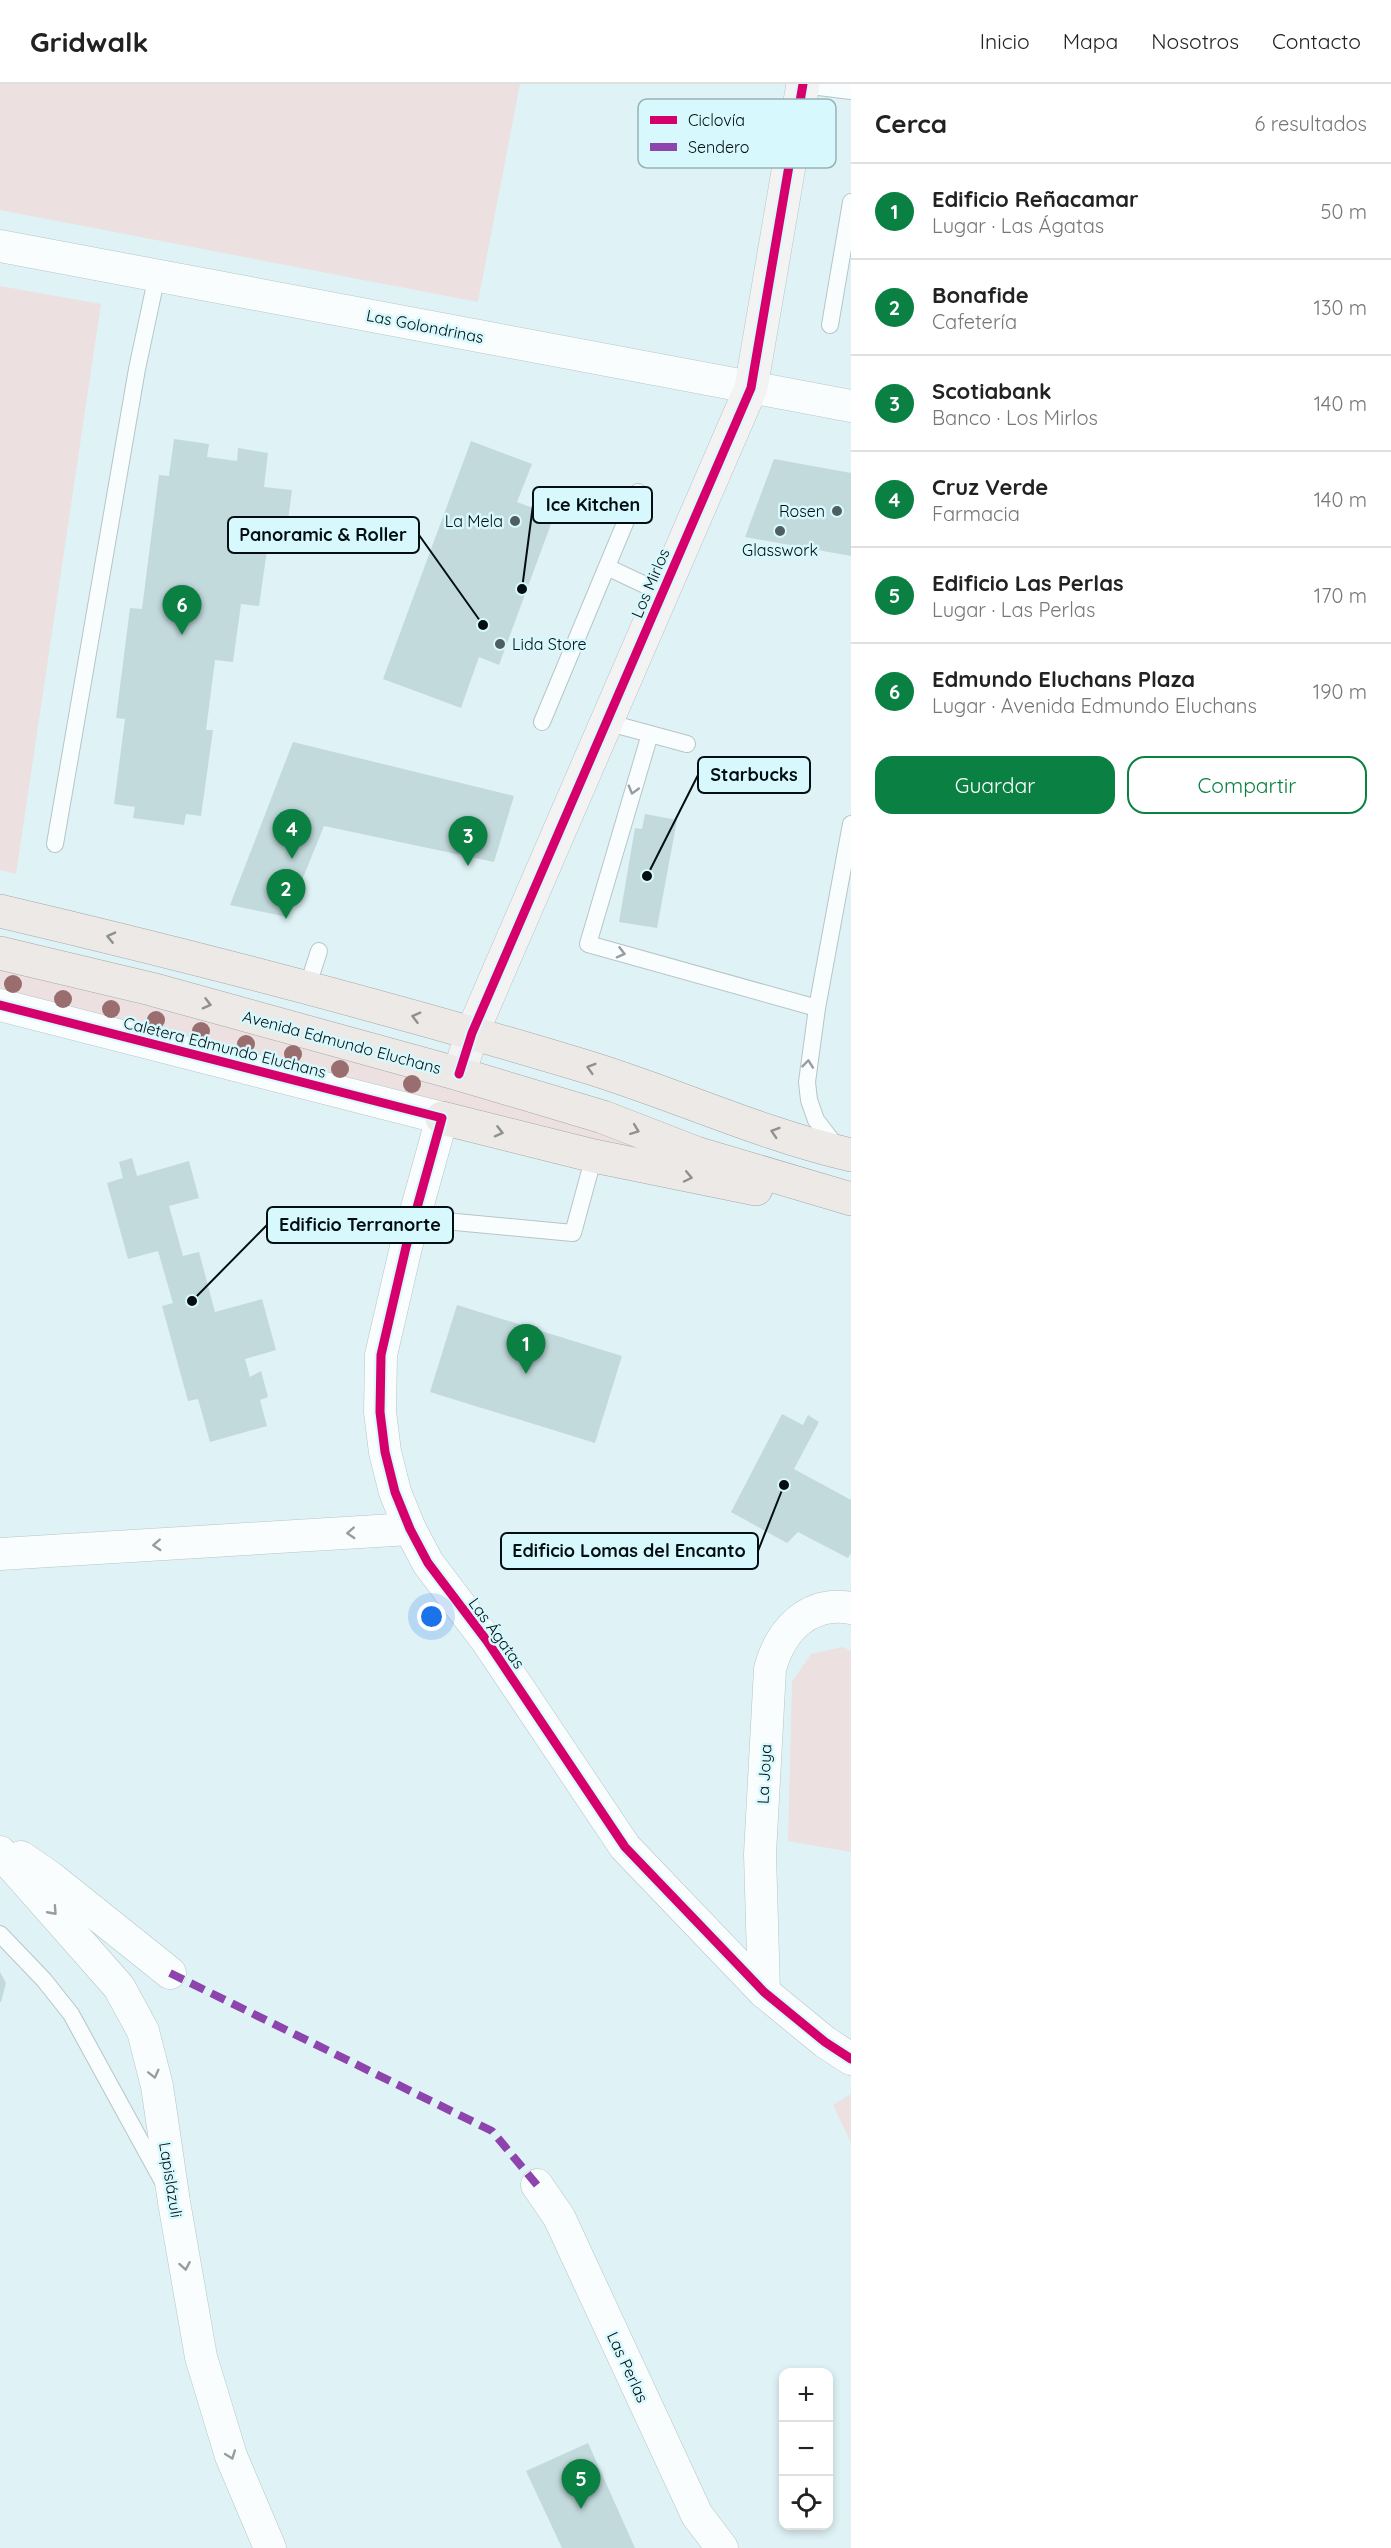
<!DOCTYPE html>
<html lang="es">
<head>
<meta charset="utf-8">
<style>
  :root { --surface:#fff; --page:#f2f2f2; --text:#222; --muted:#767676; --line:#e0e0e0; --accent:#0b8043 }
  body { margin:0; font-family:Quicksand,sans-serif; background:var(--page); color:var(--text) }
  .controls { position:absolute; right:18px; bottom:18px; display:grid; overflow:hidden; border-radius:12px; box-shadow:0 3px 9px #0003 }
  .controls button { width:54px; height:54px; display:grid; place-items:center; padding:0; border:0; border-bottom:2px solid var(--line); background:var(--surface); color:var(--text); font:30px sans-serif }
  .you { position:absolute; left:432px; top:1533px; width:21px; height:21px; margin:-15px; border:4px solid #fff; border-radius:50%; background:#1a73e8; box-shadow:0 0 0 9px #1a73e833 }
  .badge { display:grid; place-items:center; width:39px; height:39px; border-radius:50%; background:var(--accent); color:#fff; font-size:20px; font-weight:700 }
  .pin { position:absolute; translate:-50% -50px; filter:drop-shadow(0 2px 3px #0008) }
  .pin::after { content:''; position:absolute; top:32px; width:21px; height:18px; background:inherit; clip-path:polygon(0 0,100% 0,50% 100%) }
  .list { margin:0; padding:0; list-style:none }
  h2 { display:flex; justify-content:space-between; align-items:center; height:78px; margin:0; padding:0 24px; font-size:26px }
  h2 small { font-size:20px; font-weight:400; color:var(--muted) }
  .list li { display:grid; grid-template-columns:39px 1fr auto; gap:18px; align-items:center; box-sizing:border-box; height:96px; padding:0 24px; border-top:2px solid var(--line) }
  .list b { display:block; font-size:22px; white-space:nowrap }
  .list p { margin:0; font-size:20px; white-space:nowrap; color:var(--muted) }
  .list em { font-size:20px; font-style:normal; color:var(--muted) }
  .actions { display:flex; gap:12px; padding:18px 24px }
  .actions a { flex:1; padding:14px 0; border:2px solid var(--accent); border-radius:18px; text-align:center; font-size:21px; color:var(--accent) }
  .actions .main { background:var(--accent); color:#fff }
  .icon { flex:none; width:33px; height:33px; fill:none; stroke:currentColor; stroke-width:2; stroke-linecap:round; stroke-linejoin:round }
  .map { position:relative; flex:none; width:851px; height:2464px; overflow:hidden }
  header { display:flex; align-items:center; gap:36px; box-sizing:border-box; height:84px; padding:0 30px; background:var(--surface); border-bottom:2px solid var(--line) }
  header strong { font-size:28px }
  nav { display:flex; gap:33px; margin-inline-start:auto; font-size:21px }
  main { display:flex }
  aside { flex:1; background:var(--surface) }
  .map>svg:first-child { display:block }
</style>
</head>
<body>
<header>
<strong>Gridwalk</strong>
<nav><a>Inicio</a><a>Mapa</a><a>Nosotros</a><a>Contacto</a></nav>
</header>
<main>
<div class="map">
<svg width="851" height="2464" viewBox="0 0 851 2464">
  <rect width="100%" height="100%" fill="#dff2f5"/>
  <g fill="#ece1e0">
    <path d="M0 0H520L478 218 0 126Z"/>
    <path d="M0 202 101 220 16 790 0 786Z"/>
    <path d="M0 886 188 932 582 1042 712 1088 0 906Z"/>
    <path d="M843 1563 851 1567V1768L788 1757 792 1598 811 1570Z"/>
    <path d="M851 2010V2059L833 2021Z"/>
  </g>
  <g fill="#c3dadd">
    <path d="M174 355 209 360 207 373 237 377 238 364 268 369 264 403 292 406 284 468 267 466 259 522 241 520 233 578 215 576 206 646H213L201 732 186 730 184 741 133 734 135 723 114 720 125 635 116 634 130 524 142 525 159 391 169 392Z"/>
    <path d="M471 357 532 380 517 418 554 432 499 581 479 573 461 624 383 595Z"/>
    <path d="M774 375 851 389V472L745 453Z"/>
    <path d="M293 658 514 712 494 778 324 742 287 833 230 821Z"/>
    <path d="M645 730 677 736 657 844 619 838 635 744 642 745Z"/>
    <path d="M132 1074 137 1092 189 1077 199 1114 169 1122 183 1172 199 1168 215 1228 262 1215 276 1266 245 1275 250 1293 261 1287 268 1313 260 1316 267 1342 210 1358 198 1315 188 1317 162 1222 173 1219 158 1167 128 1175 107 1099 123 1094 119 1078Z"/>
    <path d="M457 1221 622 1272 595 1359 430 1308Z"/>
    <path d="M782 1330 803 1341 808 1331 819 1338 794 1385 851 1416V1469L848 1474 798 1448 787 1459 731 1428Z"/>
    <path d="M0 1888 6 1899 1 1918H0Z"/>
    <path d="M588 2359 635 2464H562L526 2387Z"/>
  </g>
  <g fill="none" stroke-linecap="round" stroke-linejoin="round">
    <g stroke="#b6c5c8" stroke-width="18">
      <g id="lane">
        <path d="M803 1 851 7"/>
        <path d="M830 241 851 118"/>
        <path d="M607 483 662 509"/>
        <path d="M542 638 638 408"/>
        <path d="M606 638 687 660"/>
        <path d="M650 650 588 860 817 924"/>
        <path d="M55 760 137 285 157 191"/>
        <path d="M307 904 319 867"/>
        <path d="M836 1062 816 1036 809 1016 807 998 817 924 851 740"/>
        <path d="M413 1134 573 1149 594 1072"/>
        <path d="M0 1850 44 1896 71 1930 163 2098"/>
      </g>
    </g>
    <g stroke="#b6c5c8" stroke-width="33">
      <g id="street">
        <path d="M0 162 851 322"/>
        <path d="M0 921 442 1034 406 1163 381 1271 380 1328 385 1368 395 1408 410 1445 428 1479 487 1557 625 1763 764 1908 825 1958 851 1975"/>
        <path d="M0 1470 410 1445"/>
        <path d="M0 1768 119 1903 143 1947 157 2002 174 2118 201 2273 231 2372 270 2464"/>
        <path d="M21 1773 50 1793 170 1889"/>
        <path d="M764 1908 760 1770 770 1585C780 1547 808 1516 851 1524"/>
        <path d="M537 2101 559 2133 697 2431 722 2464"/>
      </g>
    </g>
    <g stroke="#b6c5c8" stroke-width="34">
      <path id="secondary" d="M459 990 472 949 751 304 803 0"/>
    </g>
    <g stroke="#a6a6a6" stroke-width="34">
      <g id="primary">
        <path d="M0 827C196 873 391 924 584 982 673 1009 760 1050 851 1071"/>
        <path d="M0 869 151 905 459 990 603 1033 696 1069 851 1115"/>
        <path d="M442 1034 594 1072 756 1105"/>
      </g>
    </g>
    <use href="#lane" stroke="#fafdfe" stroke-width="16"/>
    <use href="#street" stroke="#fafdfe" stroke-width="32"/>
    <use href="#secondary" stroke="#f3f3f3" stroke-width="33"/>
    <use href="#primary" stroke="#ece9e7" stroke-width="33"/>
    <path stroke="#8e44ad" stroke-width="8" stroke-dasharray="15 8" stroke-linecap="butt" d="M170 1889 492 2047 537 2101"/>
    <g stroke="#d7f8fd" stroke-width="13">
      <g id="cycleway">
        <path d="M0 921 442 1034 406 1163 381 1271 380 1328 385 1368 395 1408 410 1445 428 1479 487 1557 625 1763 764 1908 825 1958 851 1975"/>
        <path d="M459 990 472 949 751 304 803 0"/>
      </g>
    </g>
    <use href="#cycleway" stroke="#d6006c" stroke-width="9"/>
  </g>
  <g fill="#9a6d6f">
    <circle cx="13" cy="900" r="9"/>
    <circle cx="63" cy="915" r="9"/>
    <circle cx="111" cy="925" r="9"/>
    <circle cx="156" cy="936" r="9"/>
    <circle cx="201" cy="947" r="9"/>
    <circle cx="246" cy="960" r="9"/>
    <circle cx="293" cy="970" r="9"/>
    <circle cx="340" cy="985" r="9"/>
    <circle cx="412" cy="1000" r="9"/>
  </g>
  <defs><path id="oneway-chevron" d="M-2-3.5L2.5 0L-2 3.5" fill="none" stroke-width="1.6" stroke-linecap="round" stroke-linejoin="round" transform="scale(1.5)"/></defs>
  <g stroke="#979d9f">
    <use href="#oneway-chevron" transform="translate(633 706) rotate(106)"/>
    <use href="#oneway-chevron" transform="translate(621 869) rotate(15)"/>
    <use href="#oneway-chevron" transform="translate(808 980) rotate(-84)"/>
    <use href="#oneway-chevron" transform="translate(351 1449) rotate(177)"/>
    <use href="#oneway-chevron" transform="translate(157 1461) rotate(177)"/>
    <use href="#oneway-chevron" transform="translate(53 1827) rotate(48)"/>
    <use href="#oneway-chevron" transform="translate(154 1990) rotate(76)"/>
    <use href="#oneway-chevron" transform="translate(185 2182) rotate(80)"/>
    <use href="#oneway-chevron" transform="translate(231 2371) rotate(70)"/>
  </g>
  <g stroke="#8e9191">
    <use href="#oneway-chevron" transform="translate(111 853) rotate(-167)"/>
    <use href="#oneway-chevron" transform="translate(207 920) rotate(15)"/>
    <use href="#oneway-chevron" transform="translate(416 933) rotate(-165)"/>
    <use href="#oneway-chevron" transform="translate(591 984) rotate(-163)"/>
    <use href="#oneway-chevron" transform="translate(635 1046) rotate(21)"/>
    <use href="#oneway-chevron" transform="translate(499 1048) rotate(14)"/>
    <use href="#oneway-chevron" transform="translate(775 1048) rotate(-162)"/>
    <use href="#oneway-chevron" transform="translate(688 1093) rotate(12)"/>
  </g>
  <g fill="#4f5e61" stroke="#d7f8fd" stroke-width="2">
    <circle cx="837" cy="427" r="6"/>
    <circle cx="515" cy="437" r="6"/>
    <circle cx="780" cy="447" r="6"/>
    <circle cx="500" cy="560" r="6"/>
  </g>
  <g text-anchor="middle" stroke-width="5" stroke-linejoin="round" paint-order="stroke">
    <g font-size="16" fill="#020e11" stroke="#d7f8fd">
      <text transform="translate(425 242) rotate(11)" y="6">Las Golondrinas</text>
      <text transform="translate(650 499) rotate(-67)" y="6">Los Mirlos</text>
      <text transform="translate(342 958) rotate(15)" y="6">Avenida Edmundo Eluchans</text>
      <text transform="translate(225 963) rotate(14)" y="6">Caletera Edmundo Eluchans</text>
      <text transform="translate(497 1549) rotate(54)" y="6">Las Ágatas</text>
      <text transform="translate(764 1690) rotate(-87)" y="6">La Joya</text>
      <text transform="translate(171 2096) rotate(81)" y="6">Lapislázuli</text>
      <text transform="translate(628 2283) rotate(65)" y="6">Las Perlas</text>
    </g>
    <g font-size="16" fill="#020e11" stroke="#d7f8fd" text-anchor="end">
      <text x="825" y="433">Rosen</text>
      <text x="503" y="443">La Mela</text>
      <text x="780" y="472" text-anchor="middle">Glasswork</text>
      <text x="512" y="566" text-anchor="start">Lida Store</text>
    </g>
  </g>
  <rect x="638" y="15" width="198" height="69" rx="9" fill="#d7f8fd" stroke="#97b2b6" stroke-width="1.5"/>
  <rect x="650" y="32" width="27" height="8" fill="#d6006c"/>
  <rect x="650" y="59" width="27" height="8" fill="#8e44ad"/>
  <g font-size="16" fill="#020e11">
    <text x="688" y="42">Ciclovía</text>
    <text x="688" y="69">Sendero</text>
  </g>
  <path fill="none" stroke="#020e11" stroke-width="2" d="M522 505L533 421M483 541L419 451M647 792L698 691M192 1217L267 1141M784 1401L758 1467"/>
  <g fill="#020e11" stroke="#d7f8fd" stroke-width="2">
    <circle cx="522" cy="505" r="6"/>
    <circle cx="483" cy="541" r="6"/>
    <circle cx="647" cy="792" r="6"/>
    <circle cx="192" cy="1217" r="6"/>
    <circle cx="784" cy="1401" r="6"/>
  </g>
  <g fill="#d7f8fd" stroke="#020e11" stroke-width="2">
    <rect x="533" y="403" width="119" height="36" rx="6"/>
    <rect x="228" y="433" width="191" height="36" rx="6"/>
    <rect x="698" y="673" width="112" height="36" rx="6"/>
    <rect x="267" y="1123" width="186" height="36" rx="6"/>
    <rect x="501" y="1449" width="257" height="36" rx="6"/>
  </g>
  <g font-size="18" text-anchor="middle" font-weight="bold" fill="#020e11">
    <text x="593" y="427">Ice Kitchen</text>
    <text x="323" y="457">Panoramic &amp; Roller</text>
    <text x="754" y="697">Starbucks</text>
    <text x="360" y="1147">Edificio Terranorte</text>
    <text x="629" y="1473">Edificio Lomas del Encanto</text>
  </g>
</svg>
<div class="controls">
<button>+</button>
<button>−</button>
<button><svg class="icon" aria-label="locate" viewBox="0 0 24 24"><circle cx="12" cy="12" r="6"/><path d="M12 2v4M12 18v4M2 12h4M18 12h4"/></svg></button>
</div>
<div class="you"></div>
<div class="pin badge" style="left:526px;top:1290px">1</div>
<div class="pin badge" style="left:286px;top:835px">2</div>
<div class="pin badge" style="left:468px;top:782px">3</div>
<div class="pin badge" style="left:292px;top:775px">4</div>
<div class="pin badge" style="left:581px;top:2425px">5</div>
<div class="pin badge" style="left:182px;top:551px">6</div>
</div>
<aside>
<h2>Cerca<small>6 resultados</small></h2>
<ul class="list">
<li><span class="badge">1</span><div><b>Edificio Reñacamar</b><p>Lugar · Las Ágatas</p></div><em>50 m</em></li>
<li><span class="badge">2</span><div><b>Bonafide</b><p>Cafetería</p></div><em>130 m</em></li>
<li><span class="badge">3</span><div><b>Scotiabank</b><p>Banco · Los Mirlos</p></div><em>140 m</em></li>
<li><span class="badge">4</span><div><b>Cruz Verde</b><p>Farmacia</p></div><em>140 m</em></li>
<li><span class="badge">5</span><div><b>Edificio Las Perlas</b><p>Lugar · Las Perlas</p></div><em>170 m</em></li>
<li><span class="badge">6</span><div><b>Edmundo Eluchans Plaza</b><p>Lugar · Avenida Edmundo Eluchans</p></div><em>190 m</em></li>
</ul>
<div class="actions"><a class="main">Guardar</a><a>Compartir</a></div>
</aside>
</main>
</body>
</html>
